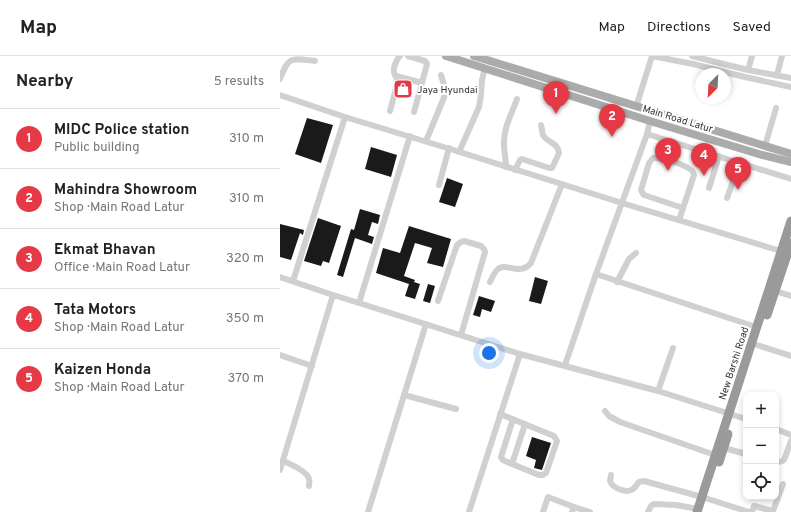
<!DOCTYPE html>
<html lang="en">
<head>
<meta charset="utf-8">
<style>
  :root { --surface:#fff; --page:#f2f2f2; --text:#222; --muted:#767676; --line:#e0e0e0; --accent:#e63946 }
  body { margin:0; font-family:Overpass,sans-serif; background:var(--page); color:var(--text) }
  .controls { position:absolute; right:12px; bottom:12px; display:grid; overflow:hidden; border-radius:8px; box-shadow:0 2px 6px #0003 }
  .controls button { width:36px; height:36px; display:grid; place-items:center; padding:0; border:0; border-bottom:1px solid var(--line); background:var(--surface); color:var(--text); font:20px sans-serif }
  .compass { position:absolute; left:415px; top:12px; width:36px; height:36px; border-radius:50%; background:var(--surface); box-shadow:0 2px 6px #0003; rotate:204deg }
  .you { position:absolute; left:209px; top:297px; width:14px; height:14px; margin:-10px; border:3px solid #fff; border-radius:50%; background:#1a73e8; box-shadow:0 0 0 6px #1a73e833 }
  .badge { display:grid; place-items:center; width:26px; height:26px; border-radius:50%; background:var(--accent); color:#fff; font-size:13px; font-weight:700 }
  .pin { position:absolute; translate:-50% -33px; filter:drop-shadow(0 1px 2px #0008) }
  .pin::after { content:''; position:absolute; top:21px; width:14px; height:12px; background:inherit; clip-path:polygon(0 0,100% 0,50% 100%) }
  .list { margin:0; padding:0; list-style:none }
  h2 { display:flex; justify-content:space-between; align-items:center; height:52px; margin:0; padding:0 16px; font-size:17px }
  h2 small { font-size:13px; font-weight:400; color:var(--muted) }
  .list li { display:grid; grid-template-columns:26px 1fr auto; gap:12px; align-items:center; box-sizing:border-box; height:60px; padding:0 16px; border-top:1px solid var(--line) }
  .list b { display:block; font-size:15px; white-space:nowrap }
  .list p { margin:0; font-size:13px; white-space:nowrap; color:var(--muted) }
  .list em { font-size:13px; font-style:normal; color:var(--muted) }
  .icon { flex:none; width:22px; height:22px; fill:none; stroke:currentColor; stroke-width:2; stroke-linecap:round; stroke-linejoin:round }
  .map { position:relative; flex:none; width:511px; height:456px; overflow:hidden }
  header { display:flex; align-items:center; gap:24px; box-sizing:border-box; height:56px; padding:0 20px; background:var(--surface); border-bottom:1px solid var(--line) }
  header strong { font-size:19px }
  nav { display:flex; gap:22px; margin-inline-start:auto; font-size:14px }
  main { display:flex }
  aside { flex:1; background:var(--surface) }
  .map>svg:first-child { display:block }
</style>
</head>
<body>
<header>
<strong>Map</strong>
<nav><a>Map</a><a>Directions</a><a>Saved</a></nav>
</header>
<main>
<aside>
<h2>Nearby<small>5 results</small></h2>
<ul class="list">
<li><span class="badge">1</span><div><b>MIDC Police station</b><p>Public building</p></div><em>310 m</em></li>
<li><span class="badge">2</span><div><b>Mahindra Showroom</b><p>Shop · Main Road Latur</p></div><em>310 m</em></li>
<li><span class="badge">3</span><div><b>Ekmat Bhavan</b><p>Office · Main Road Latur</p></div><em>320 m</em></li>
<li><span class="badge">4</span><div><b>Tata Motors</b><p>Shop · Main Road Latur</p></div><em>350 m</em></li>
<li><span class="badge">5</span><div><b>Kaizen Honda</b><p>Shop · Main Road Latur</p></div><em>370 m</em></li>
</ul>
</aside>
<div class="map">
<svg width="511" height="456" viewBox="0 0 511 456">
  <rect width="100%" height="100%" fill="#fff"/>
  <g fill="#1a1a1a">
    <path d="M27 62 53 69 41 107 15 98Z"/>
    <path d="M91 91 117 99 111 121 85 113Z"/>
    <path d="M167 122 183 128 175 151 159 146Z"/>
    <path d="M80 153 100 159 98 168 92 166 88 179 94 181 92 188 75 182 63 221 57 219 71 173 74 174Z"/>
    <path d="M38 162 61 170 49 207 43 205 41 210 24 205Z"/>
    <path d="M0 168 24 174 23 179 20 177 11 204 0 201Z"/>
    <path d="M129 170 171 183 163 211 147 207 152 192 135 187 124 220 135 224 134 226 140 228 135 243 125 240 129 228 96 217 103 192 120 197Z"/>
    <path d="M255 221 268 225 261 248 249 245Z"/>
    <path d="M148 228 155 230 150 247 143 245Z"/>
    <path d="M199 240 215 245 211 256 202 253 200 261 193 259Z"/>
    <path d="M252 381 271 387 262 414 254 412 256 404 246 400Z"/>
  </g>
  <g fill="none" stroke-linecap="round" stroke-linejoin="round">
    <g stroke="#d0d0d0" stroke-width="6">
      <path d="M128 0 145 5 147 8 134 56"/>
      <path d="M372 0 413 8 465 21 511 31"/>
      <path d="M412 0 468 14 511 22"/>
      <path d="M468 14 472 0"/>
      <path d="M497 19 502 0"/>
      <path d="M116 20 142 27"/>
      <path d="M0 23C9 0 10 2 35 5"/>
      <path d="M0 39 65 61 167 92 342 147 504 196"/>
      <path d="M356 51 372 0"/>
      <path d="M110 55 118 25C117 22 114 19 114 16 113 11 117 3 120 0"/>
      <path d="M367 78 511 123"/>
      <path d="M146 85 165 39V32L161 19"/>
      <path d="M485 90 496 52"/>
      <path d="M179 96 199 51 201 39 202 24 205 12"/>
      <path d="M226 111C226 103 224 96 224 88 223 73 232 57 237 43"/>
      <path d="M235 114 240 104 242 103 269 112H272L273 110 279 97C278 86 267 87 263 79 262 76 262 72 261 69"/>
      <path d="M159 129 169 92"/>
      <path d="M429 132 439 100"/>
      <path d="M447 142 455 120 465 113 468 109"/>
      <path d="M399 164 414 119 413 116C408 109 381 101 373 102L369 107 361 134 362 136 364 139 403 152"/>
      <path d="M316 218 476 271"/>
      <path d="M0 221 53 239 79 247 240 298 378 335 466 363"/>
      <path d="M13 225 65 61"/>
      <path d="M210 226C212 222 214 217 217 214 226 205 239 221 251 207L282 128"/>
      <path d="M337 226 349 203 356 197"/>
      <path d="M495 235 511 240"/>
      <path d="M158 245 177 189 181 186 184 185 201 190 204 193 205 196 181 279"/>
      <path d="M79 247 130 80"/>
      <path d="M477 289 511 300"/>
      <path d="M0 299 32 310"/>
      <path d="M285 309 316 218 367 78 370 65"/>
      <path d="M378 335 393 292"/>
      <path d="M124 339 176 353"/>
      <path d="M325 355 329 360 340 366 435 399"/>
      <path d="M220 358 274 380 277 385 266 417 263 419H259L232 408"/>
      <path d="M233 363 221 401 223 404 232 408 245 368"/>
      <path d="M496 373 511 379"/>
      <path d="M444 392 466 398"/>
      <path d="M3 405C10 408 27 415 29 423 30 425 29 428 29 430"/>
      <path d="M496 406C499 406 501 407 504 404L511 385"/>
      <path d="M0 414 53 239"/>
      <path d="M331 419C331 421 330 423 330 425 332 432 347 438 353 433 355 432 357 428 359 426L364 425 422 441 469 456"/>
      <path d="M294 451 310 456"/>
      <path d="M88 456 146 268"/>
      <path d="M189 456 240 298"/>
      <path d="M263 456 268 441 294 451 292 456"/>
      <path d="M368 456 371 450 374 448 396 449 418 453"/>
      <path d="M472 456 474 450 493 455 503 428"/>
    </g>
    <g stroke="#ababab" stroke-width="8">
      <path d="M166 0 370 65 482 99 511 106"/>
      <path d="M194 0 511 98"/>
    </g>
    <g stroke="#9a9a9a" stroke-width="9">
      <path d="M487 259 511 187"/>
      <path d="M439 406 448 378"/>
      <path d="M417 456 511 165"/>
    </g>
  </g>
  <defs>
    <g id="shop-square" transform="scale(1)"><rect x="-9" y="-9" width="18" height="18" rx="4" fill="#e63946" stroke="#fff"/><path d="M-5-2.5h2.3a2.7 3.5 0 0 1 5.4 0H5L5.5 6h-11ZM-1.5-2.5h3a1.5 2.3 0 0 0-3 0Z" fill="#fff"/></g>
  </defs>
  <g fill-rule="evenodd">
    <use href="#shop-square" x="123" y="33"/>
  </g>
  <g text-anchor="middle" stroke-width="4" stroke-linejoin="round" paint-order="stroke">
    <g font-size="10" fill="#333" stroke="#fff" text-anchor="start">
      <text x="137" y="37">Jaya Hyundai</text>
    </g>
    <g font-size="10" fill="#333" stroke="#fff">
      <text transform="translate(398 62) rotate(17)" y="4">Main Road Latur</text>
      <text transform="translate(453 307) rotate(-72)" y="4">New Barshi Road</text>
    </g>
  </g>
</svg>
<div class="controls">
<button>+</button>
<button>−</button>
<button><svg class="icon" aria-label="locate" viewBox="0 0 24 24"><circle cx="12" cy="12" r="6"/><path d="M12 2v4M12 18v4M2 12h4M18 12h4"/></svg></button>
</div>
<svg class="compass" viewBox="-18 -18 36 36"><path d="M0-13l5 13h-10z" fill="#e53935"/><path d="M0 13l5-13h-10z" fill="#767676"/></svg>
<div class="you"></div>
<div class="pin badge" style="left:276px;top:58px">1</div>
<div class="pin badge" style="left:332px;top:81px">2</div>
<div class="pin badge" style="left:388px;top:115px">3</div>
<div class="pin badge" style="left:424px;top:120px">4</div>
<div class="pin badge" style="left:458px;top:134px">5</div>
</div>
</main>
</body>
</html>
